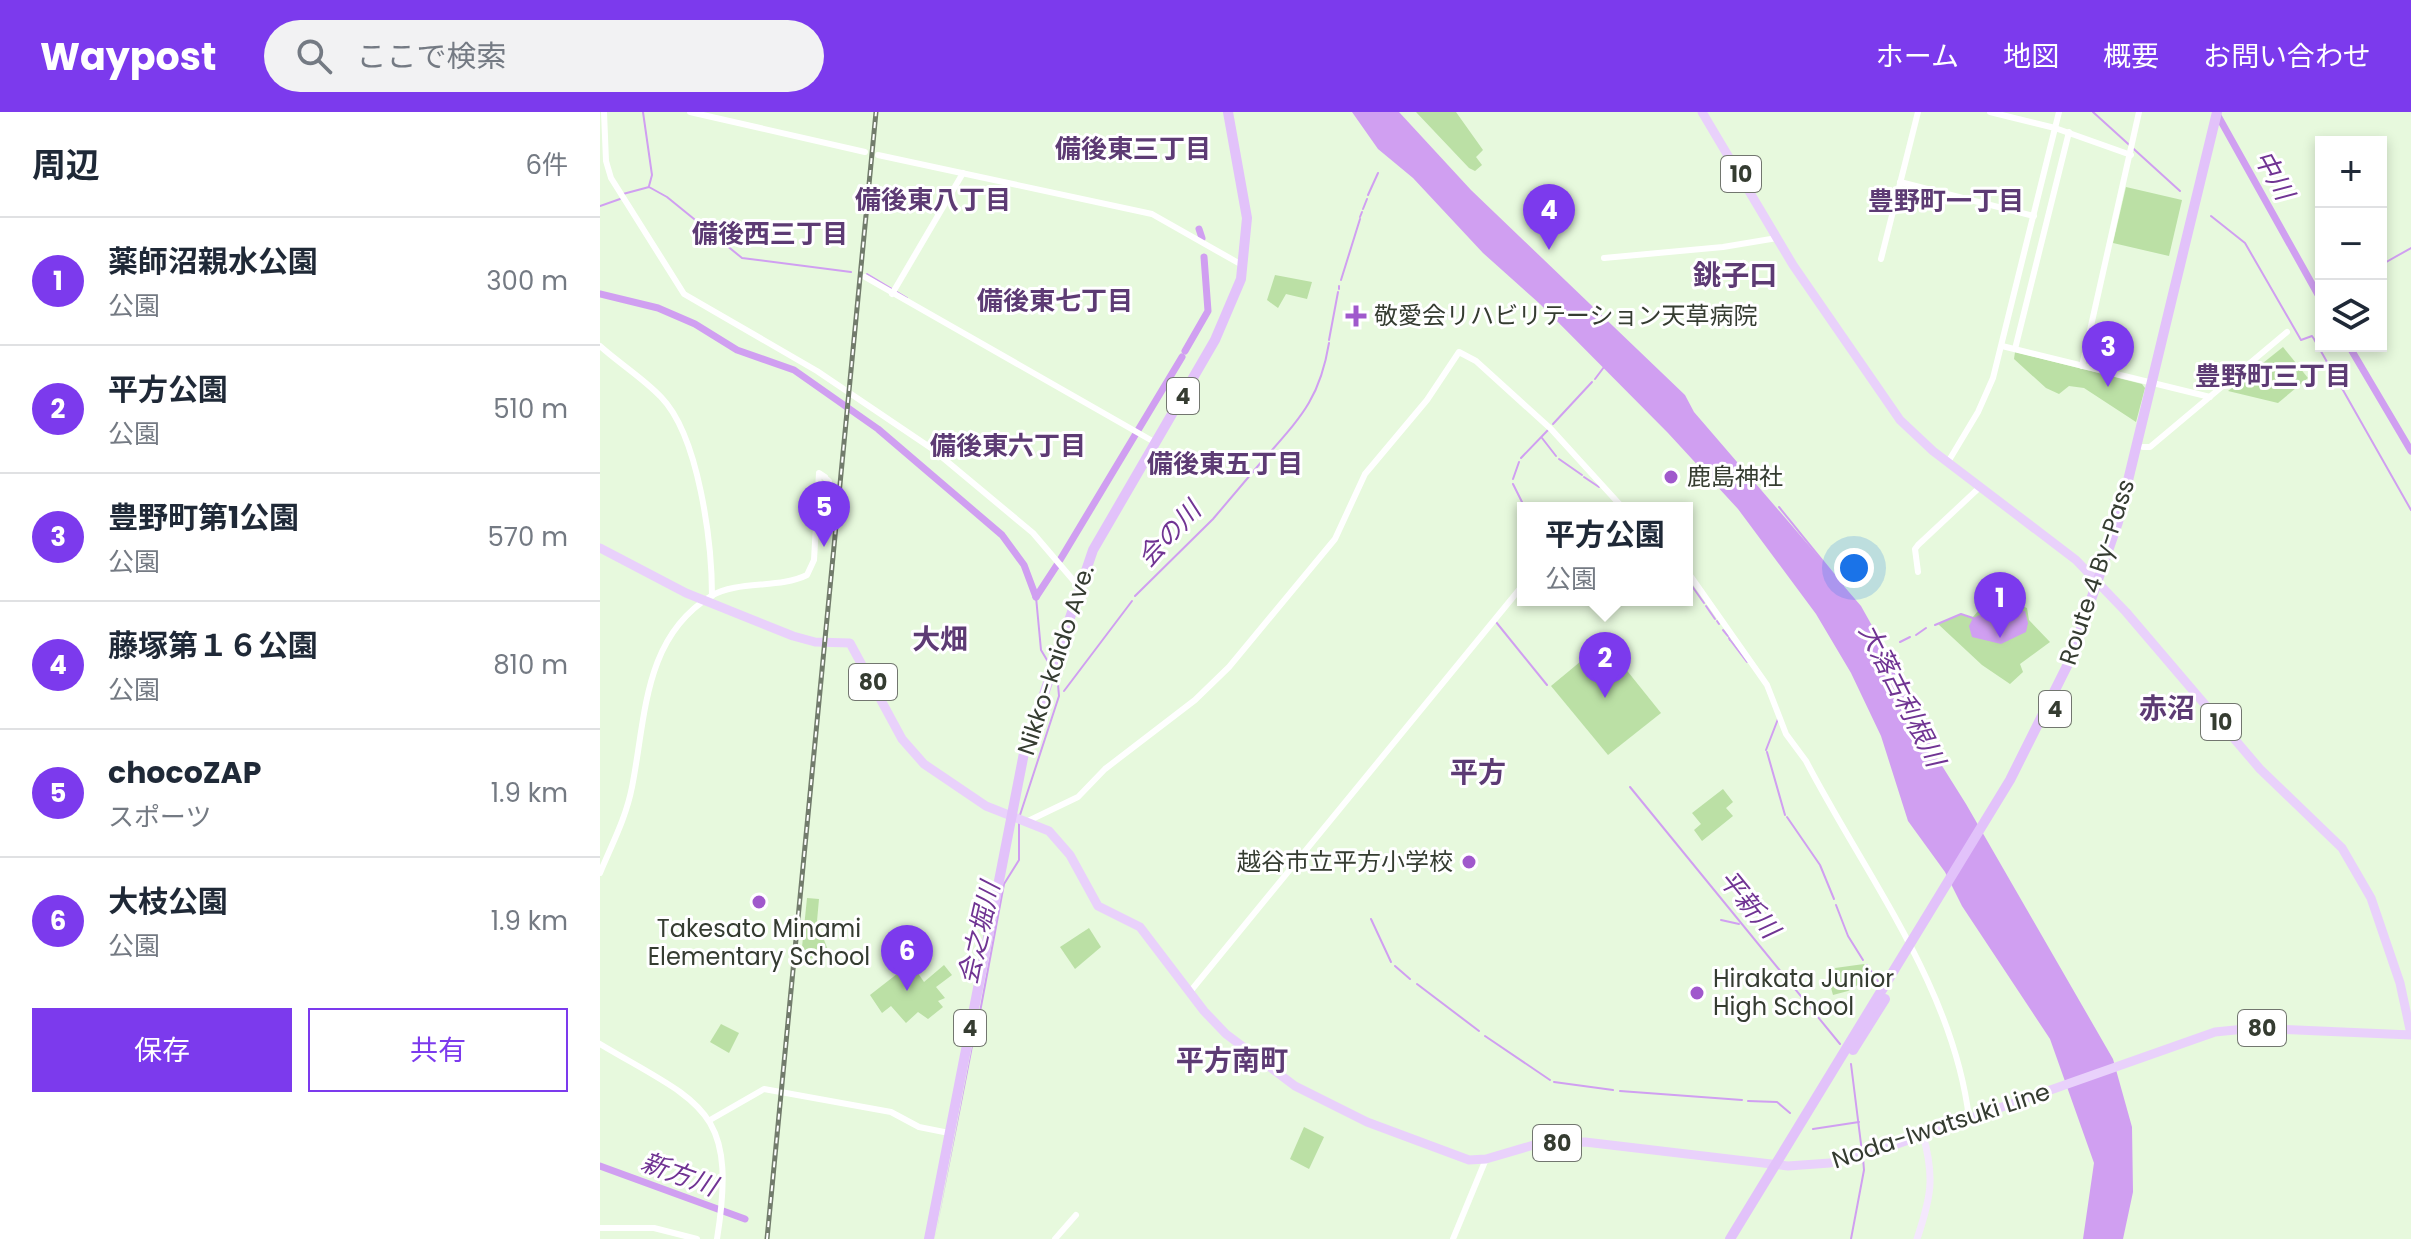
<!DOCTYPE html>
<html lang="ja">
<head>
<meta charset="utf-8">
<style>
  :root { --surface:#fff; --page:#f2f2f3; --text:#1f2937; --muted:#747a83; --line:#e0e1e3; --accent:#7c3aed }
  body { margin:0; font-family:Poppins,"Noto Sans JP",sans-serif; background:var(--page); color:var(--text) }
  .controls { position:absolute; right:24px; top:24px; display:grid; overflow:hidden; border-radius:0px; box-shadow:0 4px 12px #0003 }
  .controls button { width:72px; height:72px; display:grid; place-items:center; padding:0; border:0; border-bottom:2px solid var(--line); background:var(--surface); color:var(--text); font:40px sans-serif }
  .you { position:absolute; left:1254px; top:456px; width:28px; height:28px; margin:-20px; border:6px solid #fff; border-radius:50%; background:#1a73e8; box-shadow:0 0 0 12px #1a73e833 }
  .badge { display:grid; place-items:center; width:52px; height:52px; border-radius:50%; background:var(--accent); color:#fff; font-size:26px; font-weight:700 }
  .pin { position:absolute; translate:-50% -66px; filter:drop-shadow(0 2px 4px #0008) }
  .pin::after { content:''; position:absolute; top:42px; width:28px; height:24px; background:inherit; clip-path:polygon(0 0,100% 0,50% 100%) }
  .popup { position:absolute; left:917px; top:390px; width:176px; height:104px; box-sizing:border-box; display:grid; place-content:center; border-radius:0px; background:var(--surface); filter:drop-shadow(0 2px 6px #0005); font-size:26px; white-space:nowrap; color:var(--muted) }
  .popup b { font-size:30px; color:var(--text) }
  .popup::after { content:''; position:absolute; left:50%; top:100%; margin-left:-16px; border:16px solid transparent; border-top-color:var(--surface) }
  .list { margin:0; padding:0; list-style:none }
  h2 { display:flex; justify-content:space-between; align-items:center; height:104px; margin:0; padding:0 32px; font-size:34px }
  h2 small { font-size:26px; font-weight:400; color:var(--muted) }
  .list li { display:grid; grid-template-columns:52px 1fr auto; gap:24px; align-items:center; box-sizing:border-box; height:128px; padding:0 32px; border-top:2px solid var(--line) }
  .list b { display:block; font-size:30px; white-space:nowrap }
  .list p { margin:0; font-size:26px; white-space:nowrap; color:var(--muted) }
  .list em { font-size:26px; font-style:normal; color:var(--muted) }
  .actions { display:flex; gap:16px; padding:24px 32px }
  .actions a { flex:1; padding:18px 0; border:2px solid var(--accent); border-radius:0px; text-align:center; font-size:28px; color:var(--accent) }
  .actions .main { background:var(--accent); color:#fff }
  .icon { flex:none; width:44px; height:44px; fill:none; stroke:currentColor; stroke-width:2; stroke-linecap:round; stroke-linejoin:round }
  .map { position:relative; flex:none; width:1811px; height:1127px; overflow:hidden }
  header { display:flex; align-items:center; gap:48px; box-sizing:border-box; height:112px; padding:0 40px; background:var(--accent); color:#fff }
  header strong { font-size:38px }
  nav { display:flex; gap:44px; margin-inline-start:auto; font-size:28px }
  .search { width:560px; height:72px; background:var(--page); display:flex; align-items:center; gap:20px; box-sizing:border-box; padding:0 28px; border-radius:44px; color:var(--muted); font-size:30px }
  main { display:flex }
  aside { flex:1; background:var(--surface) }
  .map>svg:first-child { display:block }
</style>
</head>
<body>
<header>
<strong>Waypost</strong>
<div class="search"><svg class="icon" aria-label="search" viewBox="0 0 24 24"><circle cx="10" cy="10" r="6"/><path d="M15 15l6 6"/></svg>ここで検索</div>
<nav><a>ホーム</a><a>地図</a><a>概要</a><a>お問い合わせ</a></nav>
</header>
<main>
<aside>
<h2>周辺<small>6件</small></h2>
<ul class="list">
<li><span class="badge">1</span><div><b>薬師沼親水公園</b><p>公園</p></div><em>300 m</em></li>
<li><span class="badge">2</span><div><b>平方公園</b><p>公園</p></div><em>510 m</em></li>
<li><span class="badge">3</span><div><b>豊野町第1公園</b><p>公園</p></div><em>570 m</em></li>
<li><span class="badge">4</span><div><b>藤塚第１６公園</b><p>公園</p></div><em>810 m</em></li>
<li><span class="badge">5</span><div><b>chocoZAP</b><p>スポーツ</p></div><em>1.9 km</em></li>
<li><span class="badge">6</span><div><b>大枝公園</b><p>公園</p></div><em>1.9 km</em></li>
</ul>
<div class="actions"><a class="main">保存</a><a>共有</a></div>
</aside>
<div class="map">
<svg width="1811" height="1127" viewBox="0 0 1811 1127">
  <rect width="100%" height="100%" fill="#e7f9dd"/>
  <g fill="#bbe0a5">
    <path d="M816 0H856L883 38 876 45 882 53 875 59 869 56Z"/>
    <path d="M1526 75 1582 88 1569 144 1513 131Z"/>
    <path d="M675 163 712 170 707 187 686 182 678 196 667 188Z"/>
    <path d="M1683 235 1708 266 1678 291 1628 279Z"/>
    <path d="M1415 240 1542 272 1545 276 1536 310 1484 276 1469 274 1459 282 1446 276 1414 247Z"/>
    <path d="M1404 487 1427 496 1429 508 1450 530 1420 552 1423 560 1410 572 1382 553 1338 512 1361 502 1372 506 1386 490Z"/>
    <path d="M1004 530 1061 601 1008 643 951 574Z"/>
    <path d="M1123 677 1133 690 1126 696 1133 704 1102 729 1094 718 1101 712 1092 701Z"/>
    <path d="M207 786 219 787 217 809 229 841 216 847 201 845Z"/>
    <path d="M489 816 501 835 475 857 460 835Z"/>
    <path d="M311 851 324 870 344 853 352 863 336 875 345 886 338 889 343 895 328 907 318 900 306 911 291 894 282 901 270 883Z"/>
    <path d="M1264 852 1272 864 1248 879 1233 883 1228 865 1236 860 1235 856Z"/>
    <path d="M121 912 139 921 129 941 110 930Z"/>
    <path d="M704 1015 724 1025 709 1057 690 1047Z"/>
  </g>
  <g fill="#d09ff1">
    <path d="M752 0H799L871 78 1085 283 1094 300 1261 494 1312 585 1334 641 1366 692 1513 947 1532 1015 1533 1080 1523 1127H1483L1494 1051 1450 927 1362 794 1345 760 1308 709 1281 624 1251 561 1216 502 1138 397 1068 321 940 192 883 141 813 66 778 37Z"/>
    <path d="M1408 490 1413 498 1425 499 1428 511 1426 520 1401 532 1372 525 1369 514 1373 506Z"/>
    <path d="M377 914 335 1127 374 924Z"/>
  </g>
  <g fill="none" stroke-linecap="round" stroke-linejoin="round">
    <g stroke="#d09ff1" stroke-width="2">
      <path d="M43 0 52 63 49 74"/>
      <path d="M1493 0 1580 79"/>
      <path d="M23 82 49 75 67 85 142 146 251 160"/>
      <path d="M768 83 778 61"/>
      <path d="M0 94 20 87"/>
      <path d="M763 97 767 87"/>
      <path d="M1611 104 1645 131 1701 228 1712 224 1714 227 1811 398"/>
      <path d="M760 105 762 100"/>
      <path d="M1781 153 1811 136"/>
      <path d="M267 162 307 186"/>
      <path d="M741 168 760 107"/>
      <path d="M739 177V174"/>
      <path d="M729 228 738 180"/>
      <path d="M995 267 1004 255"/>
      <path d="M953 312 992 270"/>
      <path d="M942 326 956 344"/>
      <path d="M666 345C701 305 720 286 729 231"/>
      <path d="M921 346 948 318"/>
      <path d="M959 347 982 363"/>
      <path d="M984 365 999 375"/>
      <path d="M913 367 919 350"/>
      <path d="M913 372 925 396"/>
      <path d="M1179 395 1243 474"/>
      <path d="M1087 467 1104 491"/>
      <path d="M535 484 613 407 663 348"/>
      <path d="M436 485 441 538 450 553"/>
      <path d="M1106 494 1115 507"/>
      <path d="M1117 509 1119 512"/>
      <path d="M896 510 947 573"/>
      <path d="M1335 513 1361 502 1373 506"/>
      <path d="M1123 518 1128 524"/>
      <path d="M1316 523 1326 516"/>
      <path d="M1129 526 1130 528"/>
      <path d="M1131 529 1147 550"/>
      <path d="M1300 530 1310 525"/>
      <path d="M464 579 532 489"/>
      <path d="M1166 638 1178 607"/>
      <path d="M1167 640 1185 703"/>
      <path d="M1030 675 1240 932"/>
      <path d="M420 703 459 584 457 561"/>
      <path d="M1187 705 1220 753 1234 787"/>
      <path d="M1236 793 1248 824 1263 848"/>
      <path d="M771 807 791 850"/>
      <path d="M1121 808 1139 812"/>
      <path d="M1267 853 1279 871"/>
      <path d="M795 854 810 867"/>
      <path d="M817 872 879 919"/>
      <path d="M377 916 404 772 419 748V710"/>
      <path d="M885 924 950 968"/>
      <path d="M1251 952 1262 1040"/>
      <path d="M954 970 1013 978"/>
      <path d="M1020 979 1142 988"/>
      <path d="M1148 989 1177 990 1190 1001"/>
      <path d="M1213 1017 1259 1010"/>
      <path d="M1251 1127 1264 1058 1263 1046"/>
    </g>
    <g stroke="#d09ff1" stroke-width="7">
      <path d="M1617 2 1721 188"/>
      <path d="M599 117 602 126"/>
      <path d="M0 182 58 196 95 212 137 238 194 258 278 317 402 423 424 453 436 485"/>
      <path d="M1749 234 1811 339"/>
      <path d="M585 239 608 199 604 145"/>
      <path d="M460 448 582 245"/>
      <path d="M436 485 457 453"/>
      <path d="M0 1054 145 1107"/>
    </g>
    <g stroke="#fff" stroke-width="6">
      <path d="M4 0 6 49 11 66 84 182 217 259 331 336 433 421 479 475"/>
      <path d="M90 0 265 40"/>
      <path d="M1390 0 1455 16 1531 43"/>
      <path d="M278 43 552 102 642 153"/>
      <path d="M1300 70 1434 104"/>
      <path d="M1004 146 1123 135 1177 126"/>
      <path d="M1281 147 1318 0"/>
      <path d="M265 165 556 331"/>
      <path d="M292 182 363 61"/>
      <path d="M0 234C20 252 43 266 61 285 99 324 112 431 112 484"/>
      <path d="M1402 234 1610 285"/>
      <path d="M1415 237 1469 20"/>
      <path d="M1482 254 1539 0"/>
      <path d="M1543 335H1550L1687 220"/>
      <path d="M1348 350 1378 300 1393 266 1459 0"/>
      <path d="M218 403 228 387 229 369 224 365"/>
      <path d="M1087 459 1167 573 1186 622 1206 649C1266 764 1353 875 1369 1006"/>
      <path d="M1318 460 1315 437 1318 433 1380 375"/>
      <path d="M428 709 478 685 505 657 595 588 629 555 735 427 765 362 827 288 859 240 876 249 951 317 1023 396"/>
      <path d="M0 761C12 732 26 706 32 675 46 605 43 526 111 484 138 468 179 477 207 463L214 448 219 361 225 365"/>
      <path d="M589 881 923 473"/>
      <path d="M0 932C101 992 138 995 117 1127"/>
      <path d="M110 1008 164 977 291 1000 319 1015 349 1021"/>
      <path d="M0 1116H54L97 1127"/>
      <path d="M455 1127 476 1103"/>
      <path d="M853 1127 886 1047"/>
    </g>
    <path stroke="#f4e8fd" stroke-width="7" d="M1317 1127C1331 1085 1335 1066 1323 1023"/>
    <g stroke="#e9d1fb" stroke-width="9">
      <path d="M1102 0 1193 153 1300 308 1333 339 1476 448 1526 500 1660 657 1742 736 1771 786 1800 871 1811 922"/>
      <path d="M0 436 86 481 193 524 215 530 250 531 302 627 324 652 386 694 449 719 470 743 498 794 540 815 604 899 626 922 695 974 767 1010 869 1048 886 1047 937 1032 985 1030 1188 1054 1230 1051 1283 1037 1615 920 1655 916 1811 923"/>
    </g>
    <g stroke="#e2c2fa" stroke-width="10">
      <path d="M1253 938 1285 887"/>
      <path d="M329 1127 424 641 493 438 615 228 641 167 647 106 628 0"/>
      <path d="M1130 1127 1410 668 1470 548 1518 410 1617 0"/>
    </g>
    <g stroke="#727c6c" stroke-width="5">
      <path id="rail" d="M167 1127 276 0"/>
    </g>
    <use href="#rail" stroke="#fff" stroke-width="2" stroke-dasharray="6" stroke-linecap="butt"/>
  </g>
  <g fill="#a058cc" stroke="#fff" stroke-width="3">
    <path d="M752 192h8v8h8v8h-8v8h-8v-8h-8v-8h8z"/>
    <circle cx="1071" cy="365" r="8"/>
    <circle cx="869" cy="750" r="8"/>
    <circle cx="159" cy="790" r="8"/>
    <circle cx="1097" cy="881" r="8"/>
  </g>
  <g text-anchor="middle" stroke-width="6" stroke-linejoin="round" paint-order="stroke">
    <g fill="#fff" stroke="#72766f" stroke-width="2">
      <rect x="1121" y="44" width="40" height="36" rx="6"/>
      <rect x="567" y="266" width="32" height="36" rx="6"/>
      <rect x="249" y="552" width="48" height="36" rx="6"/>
      <rect x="1439" y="579" width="32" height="36" rx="6"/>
      <rect x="1601" y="592" width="40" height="36" rx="6"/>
      <rect x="354" y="898" width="32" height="36" rx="6"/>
      <rect x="1638" y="898" width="48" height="36" rx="6"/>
      <rect x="933" y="1013" width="48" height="36" rx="6"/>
    </g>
    <g font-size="22" font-weight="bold" fill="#353c31">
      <text x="1141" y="70">10</text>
      <text x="583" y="292">4</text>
      <text x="273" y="578">80</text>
      <text x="1455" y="605">4</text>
      <text x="1621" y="618">10</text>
      <text x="370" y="924">4</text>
      <text x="1662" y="924">80</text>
      <text x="957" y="1039">80</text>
    </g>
    <g font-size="24" fill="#353c31" stroke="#fff" text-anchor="start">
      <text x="774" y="212">敬愛会リハビリテーション天草病院</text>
      <text x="1087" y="373">鹿島神社</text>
      <text x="853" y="758" text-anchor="end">越谷市立平方小学校</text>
      <text x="159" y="825" text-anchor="middle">Takesato Minami<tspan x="159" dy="28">Elementary School</tspan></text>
      <text x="1113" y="875">Hirakata Junior<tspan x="1113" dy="28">High School</tspan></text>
    </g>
    <g font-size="24" fill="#353c31" stroke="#fff">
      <text transform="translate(1497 460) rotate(-72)" y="8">Route 4 By-Pass</text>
      <text transform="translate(456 548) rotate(-72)" y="8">Nikko-kaido Ave.</text>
      <text transform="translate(1341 1014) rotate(-18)" y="8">Noda-Iwatsuki Line</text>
    </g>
    <g font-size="26" font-weight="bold" fill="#5d3b74" stroke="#fff">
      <text x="533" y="46">備後東三丁目</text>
      <text x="333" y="97">備後東八丁目</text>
      <text x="1346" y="98">豊野町一丁目</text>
      <text x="170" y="131">備後西三丁目</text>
      <text x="455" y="198">備後東七丁目</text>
      <text x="1673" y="273">豊野町三丁目</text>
      <text x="408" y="343">備後東六丁目</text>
      <text x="625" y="361">備後東五丁目</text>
    </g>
    <g font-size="26" font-style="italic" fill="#703493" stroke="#fff">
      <text transform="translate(1674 63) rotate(61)" y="9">中川</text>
      <text transform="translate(569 422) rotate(-47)" y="9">会の川</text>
      <text transform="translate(1302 583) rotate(63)" y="9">大落古利根川</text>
      <text transform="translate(1149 792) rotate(51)" y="9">平新川</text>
      <text transform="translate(379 821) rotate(-77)" y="9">会之堀川</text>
      <text transform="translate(79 1062) rotate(20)" y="9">新方川</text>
    </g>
    <g font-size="28" font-weight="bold" fill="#5d3b74" stroke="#fff">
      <text x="1135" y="173">銚子口</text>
      <text x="340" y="537">大畑</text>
      <text x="1567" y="606">赤沼</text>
      <text x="878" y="670">平方</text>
      <text x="632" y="958">平方南町</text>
    </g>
  </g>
</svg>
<div class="controls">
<button>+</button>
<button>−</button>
<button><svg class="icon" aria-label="layers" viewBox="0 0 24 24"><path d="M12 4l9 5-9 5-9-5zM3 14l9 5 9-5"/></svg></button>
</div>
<div class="you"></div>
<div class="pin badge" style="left:1400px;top:526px">1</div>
<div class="pin badge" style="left:1005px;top:586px">2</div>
<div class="popup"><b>平方公園</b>公園</div>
<div class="pin badge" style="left:1508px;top:275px">3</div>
<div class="pin badge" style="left:949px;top:138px">4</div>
<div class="pin badge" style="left:224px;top:435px">5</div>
<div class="pin badge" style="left:307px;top:879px">6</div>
</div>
</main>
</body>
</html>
